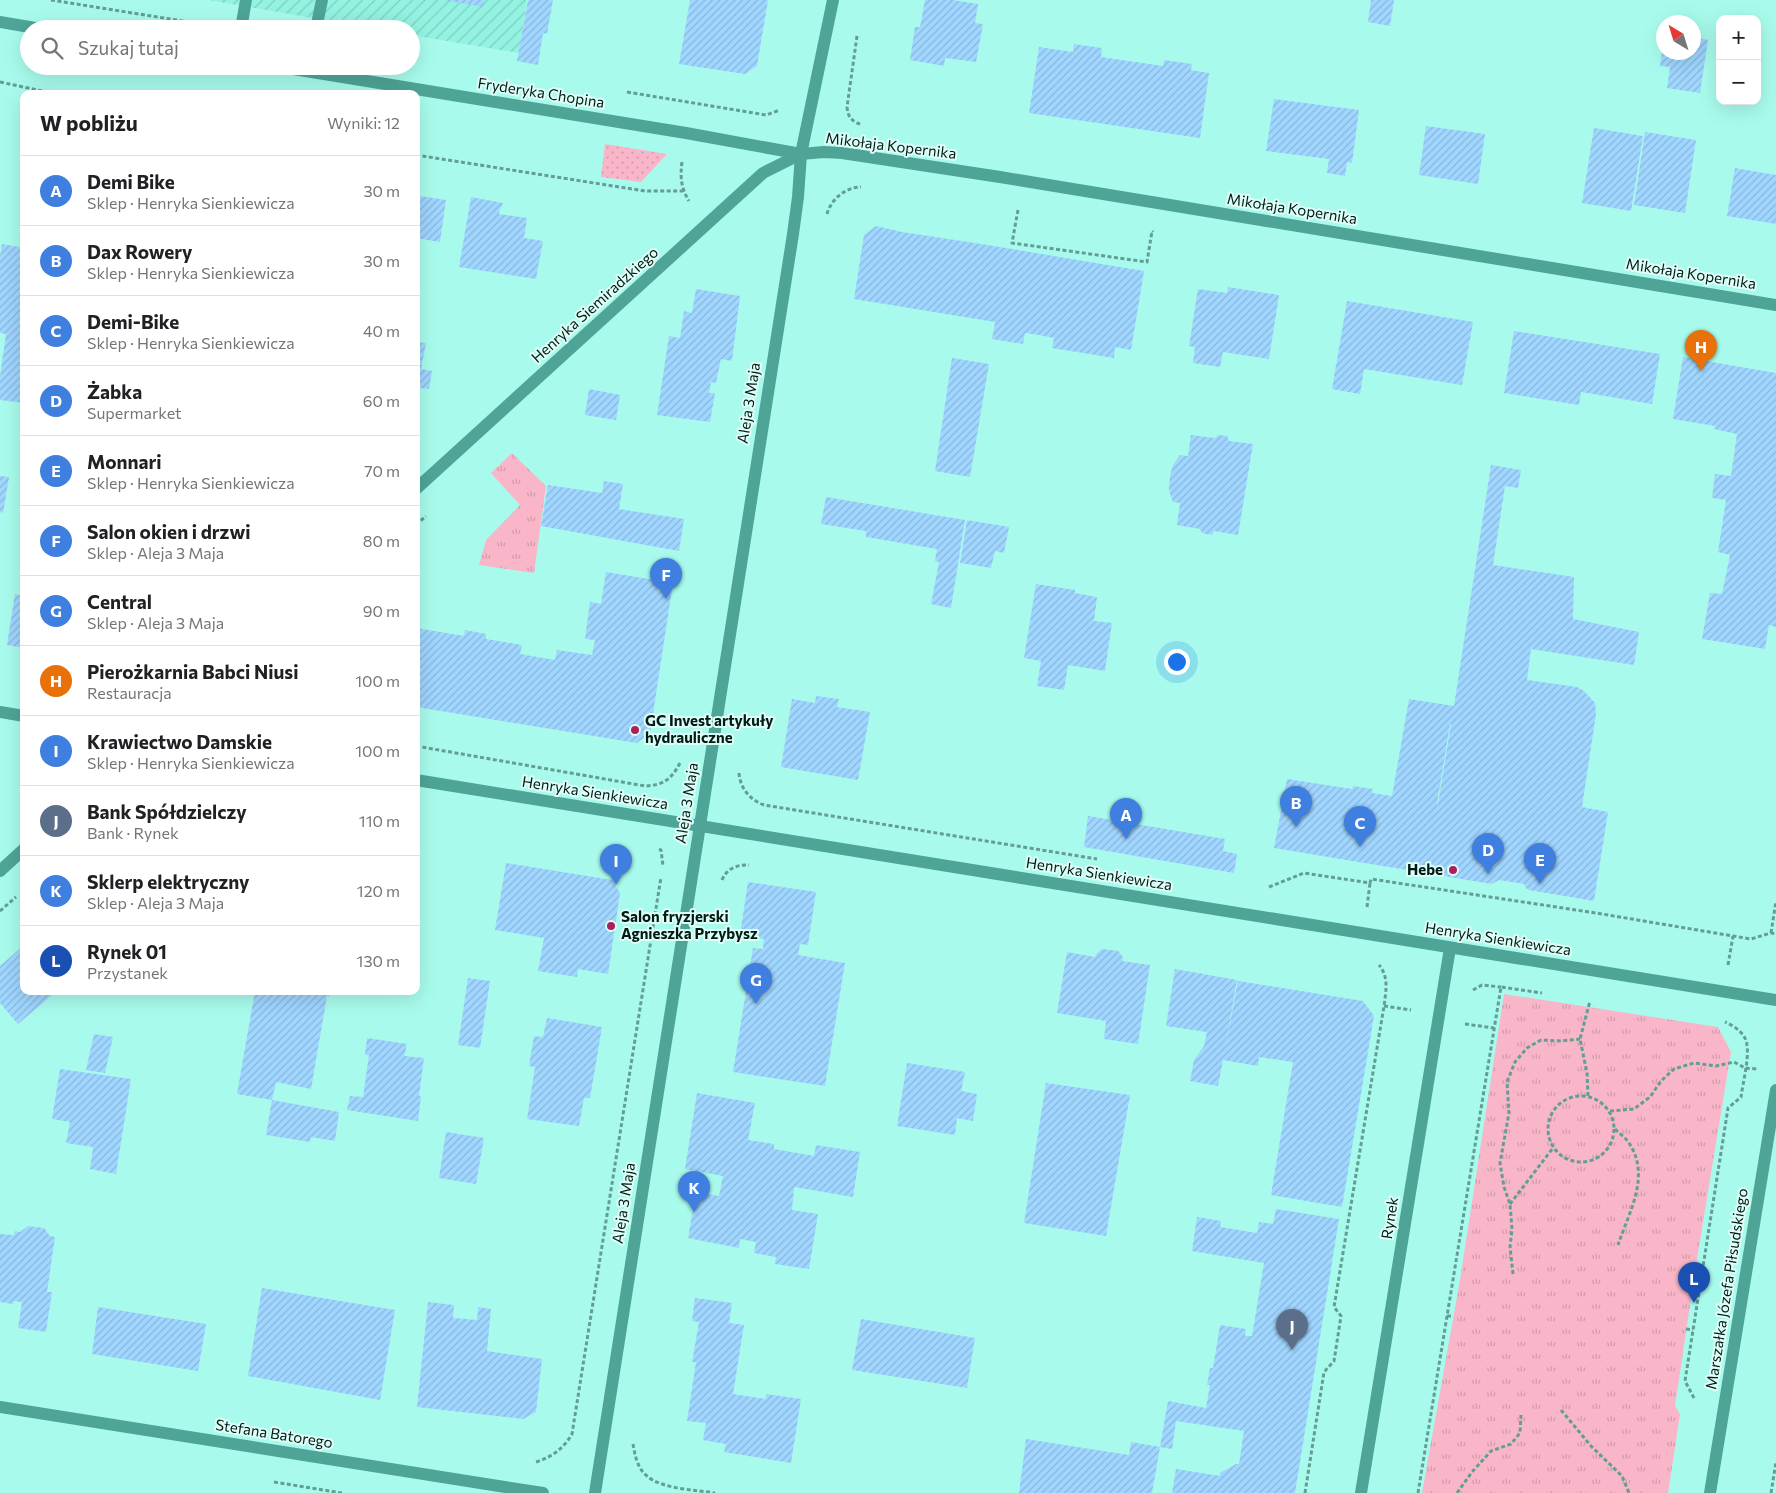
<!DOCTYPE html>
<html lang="pl">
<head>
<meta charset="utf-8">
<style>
  :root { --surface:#fff; --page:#f2f2f2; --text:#202124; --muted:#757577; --line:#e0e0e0; --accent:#ad205b }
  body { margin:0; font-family:Commissioner,sans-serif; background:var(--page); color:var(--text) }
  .controls { position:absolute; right:15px; top:15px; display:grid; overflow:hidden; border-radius:10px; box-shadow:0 5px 20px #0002 }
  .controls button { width:45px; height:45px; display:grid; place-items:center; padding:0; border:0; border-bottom:1px solid var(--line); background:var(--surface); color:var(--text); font:25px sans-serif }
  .compass { position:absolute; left:1656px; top:15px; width:45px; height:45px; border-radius:50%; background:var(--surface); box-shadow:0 5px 20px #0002; rotate:322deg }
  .you { position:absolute; left:1176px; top:661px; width:18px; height:18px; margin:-12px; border:4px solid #fff; border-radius:50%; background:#1a73e8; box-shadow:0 0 0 8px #1a73e833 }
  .badge { display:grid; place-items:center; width:32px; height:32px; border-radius:50%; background:var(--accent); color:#fff; font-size:16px; font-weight:700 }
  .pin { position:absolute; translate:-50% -41px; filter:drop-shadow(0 1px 2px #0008) }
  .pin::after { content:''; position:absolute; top:26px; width:18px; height:15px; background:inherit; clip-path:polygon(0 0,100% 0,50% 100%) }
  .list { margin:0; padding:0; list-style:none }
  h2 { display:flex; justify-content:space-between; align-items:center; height:65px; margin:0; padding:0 20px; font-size:21px }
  h2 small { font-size:16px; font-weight:400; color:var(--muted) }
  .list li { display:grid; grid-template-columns:32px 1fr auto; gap:15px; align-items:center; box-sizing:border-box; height:70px; padding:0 20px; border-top:1px solid var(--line) }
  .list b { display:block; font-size:19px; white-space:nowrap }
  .list p { margin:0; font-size:16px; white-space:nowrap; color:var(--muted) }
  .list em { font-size:16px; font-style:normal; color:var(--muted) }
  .icon { flex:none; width:28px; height:28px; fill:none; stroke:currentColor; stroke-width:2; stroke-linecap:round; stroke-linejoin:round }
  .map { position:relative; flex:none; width:1776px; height:1493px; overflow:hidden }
  .search { position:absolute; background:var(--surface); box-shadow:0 5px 20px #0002; left:20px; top:20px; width:400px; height:55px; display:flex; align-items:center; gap:12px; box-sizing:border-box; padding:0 18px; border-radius:28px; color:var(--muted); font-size:19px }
  .panel { position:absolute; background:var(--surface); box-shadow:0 5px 20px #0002; left:20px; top:90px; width:400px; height:905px; border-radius:10px }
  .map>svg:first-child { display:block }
</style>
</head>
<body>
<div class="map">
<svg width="1776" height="1493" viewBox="0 0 1776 1493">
  <defs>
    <pattern id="industrial-furrows" width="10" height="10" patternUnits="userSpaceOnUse" patternTransform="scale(1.25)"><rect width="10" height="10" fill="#93f2e1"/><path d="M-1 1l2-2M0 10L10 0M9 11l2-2" fill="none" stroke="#7dcfc0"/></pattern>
    <pattern id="grass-dots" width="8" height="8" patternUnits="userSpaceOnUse" patternTransform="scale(1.25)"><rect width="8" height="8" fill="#f8b6c8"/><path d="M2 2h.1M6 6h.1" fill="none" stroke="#d39cab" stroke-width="1.8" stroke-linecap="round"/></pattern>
    <pattern id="park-tufts" width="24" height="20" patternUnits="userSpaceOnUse" patternTransform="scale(1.25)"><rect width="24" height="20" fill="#f8b6c8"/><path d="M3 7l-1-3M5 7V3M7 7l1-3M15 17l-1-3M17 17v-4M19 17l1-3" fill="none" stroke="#d39cab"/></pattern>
    <pattern id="building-hatch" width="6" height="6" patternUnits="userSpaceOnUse" patternTransform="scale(1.25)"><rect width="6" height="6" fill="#a0d6ff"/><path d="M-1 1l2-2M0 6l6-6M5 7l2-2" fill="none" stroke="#88b7da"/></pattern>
  </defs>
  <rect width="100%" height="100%" fill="#a8fbec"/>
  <path fill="url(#industrial-furrows)" d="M209 0H527L519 53 411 35V29H376Z"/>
  <path fill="url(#grass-dots)" d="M605 144 667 154 641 182 601 177Z"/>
  <g fill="url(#park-tufts)">
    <path d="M512 453 546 486 534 573 479 565 486 540 520 505 491 473Z"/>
    <path d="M1504 994 1718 1027 1731 1052 1696 1265 1675 1406 1680 1414 1668 1493H1422L1460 1280Z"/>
  </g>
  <g fill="url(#building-hatch)" fill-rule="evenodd">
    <path d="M444 0H484L483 7Z"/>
    <path d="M528 0H553L547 34 543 33 538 65 517 61Z"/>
    <path d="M690 0H768L757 66 745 74 679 64Z"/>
    <path d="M925 0H953L978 4 975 23 983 24 976 62 945 58 944 66 910 60 915 27H920Z"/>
    <path d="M1371 0H1394L1390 26 1368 22Z"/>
    <path d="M1694 37 1708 40 1700 93 1667 88 1670 67 1660 66 1662 52H1694Z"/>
    <path d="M1074 44 1102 48 1101 57 1163 66 1164 60 1192 64 1191 70 1209 73 1200 138 1029 113 1039 47 1073 52Z"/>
    <path d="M1274 99 1359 110 1352 163 1347 162 1345 176 1327 173 1329 159 1266 151Z"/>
    <path d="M1426 126 1485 134 1478 184 1419 175Z"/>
    <path d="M1594 128 1643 136 1631 211 1582 203Z"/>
    <path d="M1645 132 1696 140 1685 213 1634 205Z"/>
    <path d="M1735 168 1776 175V224L1727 216Z"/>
    <path d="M420 196 446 200 440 242 416 238V219Z"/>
    <path d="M471 197 503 203 502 207 500 208 499 214 527 218 524 238 543 241 536 279 459 267Z"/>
    <path d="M876 226 902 232 975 243 1144 271 1131 350 1115 347 1114 358 1052 348 1054 338 1039 335 1025 333 1023 344 992 339 995 322 854 299 864 235Z"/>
    <path d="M2 244 24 248V403L0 400V377L6 334 0 333V256Z"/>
    <path d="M1228 287 1279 295 1269 359 1223 352 1220 367 1193 363 1195 347 1189 346 1198 289 1227 293Z"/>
    <path d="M696 289 740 296 732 361 721 359 716 383 711 382 709 393H715L710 422 657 415 669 336 680 338 684 311 692 313Z"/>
    <path d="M1347 301 1473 322 1462 385 1364 369 1360 394 1332 389Z"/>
    <path d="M1514 331 1660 354 1652 404 1581 392 1579 405 1504 393Z"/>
    <path d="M416 342 426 343 421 369 432 371 429 389 419 388 417 399Z"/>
    <path d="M1683 357 1776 373V627L1769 625 1765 649 1702 639 1710 593 1722 594 1730 555 1718 552 1726 500 1712 498 1715 474 1731 476 1737 434 1714 429 1715 426 1673 419Z"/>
    <path d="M952 358 989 364 970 477 935 471Z"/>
    <path d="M589 389 620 395 616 420 585 415Z"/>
    <path d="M1191 435 1215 438 1218 435 1227 436 1229 441 1253 444 1238 535 1214 531 1212 535 1202 533 1200 529 1177 525 1180 503 1173 502 1171 497 1169 489 1170 476 1173 465 1180 455 1188 456Z"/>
    <path d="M1491 465 1521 470 1518 488 1505 486 1493 565 1574 577 1573 619 1639 632 1634 665 1531 649 1527 680 1577 687 1584 691 1595 703 1596 714 1582 807 1608 812 1594 901 1529 890 1526 888 1524 884 1499 880 1492 884 1274 848 1287 779 1352 789 1353 786 1373 789 1372 793 1392 796 1409 699 1454 706ZM1450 724H1451L1438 804H1437Z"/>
    <path d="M0 476 9 477 3 513 0 512Z"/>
    <path d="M604 481 623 484 619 509 684 519 679 551 541 526 548 485 602 493Z"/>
    <path d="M826 497 965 520 951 608 931 604 939 562 935 561 937 549 866 537V531L821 524Z"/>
    <path d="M967 520 1009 527 1004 553 995 551 991 568 960 563Z"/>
    <path d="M606 572 673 583 650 733 637 743 416 707V628L464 636 465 630 486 634V639L522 645 520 654 555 660 557 650 592 655 595 640 585 639 590 602 601 604Z"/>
    <path d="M1036 584 1075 590V593L1097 597 1094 621 1112 623 1105 671 1068 665 1064 690 1037 686 1041 661 1024 658Z"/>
    <path d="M15 594 24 596V648L7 645Z"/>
    <path d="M816 696 839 699 837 707 870 712 858 780 781 767 792 699 815 703Z"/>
    <path d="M1088 816 1225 839 1223 851 1237 854 1234 873 1084 847Z"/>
    <path d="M506 863 612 880 620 893 608 974 578 969 577 977 538 971 544 938 495 930Z"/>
    <path d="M748 882 816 892 808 945 800 944 798 955 845 963 825 1086 733 1072 753 948 763 949 764 939 740 935Z"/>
    <path d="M24 945V991H57L18 1024 0 1003V966Z"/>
    <path d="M1102 949 1118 951 1123 957 1122 961 1150 965 1138 1044 1104 1039 1106 1021 1057 1013 1067 952 1095 957 1096 954Z"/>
    <path d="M1175 969 1237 980 1224 1055 1238 981 1363 1001 1374 1016 1342 1207 1271 1195 1293 1062 1259 1057 1258 1066 1223 1060 1218 1086 1190 1081 1194 1060 1204 1046 1207 1032 1166 1026Z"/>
    <path d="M468 978 490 981 480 1048 458 1045Z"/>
    <path d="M255 991H330L329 997 327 996 311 1089 276 1082 272 1100 237 1094Z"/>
    <path d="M547 1018 602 1027 590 1098H584L579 1126 527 1119 535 1067 529 1066 534 1036 543 1037Z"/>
    <path d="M94 1034 113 1037 105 1073 86 1070Z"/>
    <path d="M367 1038 407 1044 404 1056 424 1058 419 1096H421L418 1121 347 1110 350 1096 363 1097 369 1055H365Z"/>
    <path d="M907 1063 965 1072 961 1091 977 1094 973 1121 957 1118 955 1135 897 1126Z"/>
    <path d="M60 1069 131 1079 116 1174 90 1169 93 1147 66 1143 70 1122 52 1119Z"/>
    <path d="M1046 1083 1130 1095 1106 1236 1024 1223Z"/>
    <path d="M697 1093 755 1103 748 1140 774 1144V1149L814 1156 816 1145 860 1152 853 1197 794 1187 792 1210 818 1214 809 1269 775 1264 776 1257 754 1253 756 1242 740 1239 739 1248 688 1238 696 1192 719 1196 723 1176 685 1169Z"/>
    <path d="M272 1100 339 1112 335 1141 311 1137 310 1142 266 1135Z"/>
    <path d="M446 1132 484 1138 476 1184 439 1178Z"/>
    <path d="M1276 1209 1339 1219 1295 1493H1172L1176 1469 1220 1476V1473L1236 1464H1239L1244 1431 1176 1421 1172 1449 1160 1447 1152 1493H1019L1026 1439 1129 1455 1131 1442 1160 1447 1168 1401 1206 1408 1210 1385H1207L1210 1368H1213L1220 1325 1246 1329 1245 1336H1252L1264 1263 1192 1251 1197 1217 1221 1221 1220 1227 1257 1233 1259 1222 1273 1224Z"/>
    <path d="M28 1226 44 1228 50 1236 55 1237 47 1292H52L46 1332 18 1328 22 1302 14 1301 13 1304 0 1302V1234L14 1235 15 1231 20 1232Z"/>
    <path d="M262 1288 395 1310 380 1400 248 1376Z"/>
    <path d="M695 1298 732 1303 729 1323 744 1325 733 1394 766 1399V1394L801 1399 791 1463 724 1452 726 1444 703 1440 706 1423 687 1421 696 1362H692L699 1322 692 1321Z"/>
    <path d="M428 1302 454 1305 453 1318 477 1320 478 1307 491 1309 487 1351 542 1359 536 1412 523 1419 417 1407Z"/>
    <path d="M98 1307 206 1324 198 1371 92 1354Z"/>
    <path d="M861 1319 975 1338 967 1388 852 1370Z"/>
  </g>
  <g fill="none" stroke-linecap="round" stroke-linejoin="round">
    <g stroke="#639e94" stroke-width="3" stroke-dasharray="4 2.5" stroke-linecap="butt">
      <path d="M51 0 214 26"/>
      <path d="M857 36 847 107C848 118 852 121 862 125"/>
      <path d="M0 82 56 94"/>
      <path d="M627 92 766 115 780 110"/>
      <path d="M416 155 645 191H683"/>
      <path d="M682 162C680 177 681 188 689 201"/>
      <path d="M1018 210 1012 243 1147 262 1152 231 1153 232"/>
      <path d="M827 214C831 199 846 187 861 187"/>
      <path d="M416 525 426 516"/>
      <path d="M416 746 645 786C663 785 671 780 680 763"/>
      <path d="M739 773C740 788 750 800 764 805L1097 859"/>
      <path d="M659 849 661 850 663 866"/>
      <path d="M722 880C726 869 738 864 749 865"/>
      <path d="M1269 887 1304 873 1370 883 1371 879 1596 913 1751 939 1771 933 1776 934"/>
      <path d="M1367 907 1370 883"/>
      <path d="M0 911 16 897"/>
      <path d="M1771 933 1776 901"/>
      <path d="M1728 965 1733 936"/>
      <path d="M1473 990 1482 985 1501 987"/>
      <path d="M1384 1006 1411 1010"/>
      <path d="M1465 1024 1494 1028"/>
      <circle cx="1581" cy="1129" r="33"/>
      <path d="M1588 1096 1587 1073 1580 1039 1590 1001"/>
      <path d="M1610 1111 1634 1109 1650 1097 1661 1081 1674 1069 1694 1063 1716 1066 1734 1062 1745 1068 1757 1069"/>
      <path d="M1615 1129C1620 1134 1626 1138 1629 1143 1651 1176 1629 1212 1618 1245"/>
      <path d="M1510 1204 1553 1148"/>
      <path d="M1513 1274 1510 1247 1512 1229 1510 1204 1504 1187 1500 1163 1509 1113 1507 1082 1515 1062 1527 1048 1541 1040 1561 1041 1580 1039"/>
      <path d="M1447 1316H1453"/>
      <path d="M1686 1329 1693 1330"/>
      <path d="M1694 1398 1685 1381 1728 1108 1741 1097C1743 1082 1749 1060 1747 1045 1746 1034 1735 1026 1725 1022"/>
      <path d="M1561 1410 1591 1446 1622 1476 1629 1493"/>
      <path d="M633 1444C635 1455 637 1468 647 1476 661 1489 697 1490 715 1493"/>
      <path d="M536 1462C552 1457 564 1448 572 1434L661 877"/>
      <path d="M274 1482 342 1493"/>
      <path d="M1305 1493 1324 1372 1334 1361 1341 1316 1334 1307 1384 1006C1386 991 1389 977 1379 965"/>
      <path d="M1418 1493 1501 987 1542 993"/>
      <path d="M1457 1493 1472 1472 1491 1451 1511 1444 1520 1433 1521 1415"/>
      <path d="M1771 1493 1776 1462"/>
    </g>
    <g stroke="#4ea597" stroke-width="12">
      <path d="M241 29 246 0"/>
      <path d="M316 29 322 0"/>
    </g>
    <g stroke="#4ea597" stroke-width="12">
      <path d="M0 22 41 29"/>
      <path d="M275 66 686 133 801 154 824 152 842 153 1000 177 1776 305"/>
      <path d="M416 489 763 173 801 154"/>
      <path d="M0 712 24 716"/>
      <path d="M416 780 1776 1000"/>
      <path d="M0 871 24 849"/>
      <path d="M0 1407 543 1493"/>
      <path d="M595 1493 793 234 798 197 801 154 833 0"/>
      <path d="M1361 1493 1450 948"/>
      <path d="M1710 1493 1776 1090"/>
    </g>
  </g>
  <g fill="#ad205b" stroke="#defef7" stroke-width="2">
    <circle cx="635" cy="730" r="5"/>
    <circle cx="1453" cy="870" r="5"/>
    <circle cx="611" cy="926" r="5"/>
  </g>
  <g text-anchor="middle" stroke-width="4" stroke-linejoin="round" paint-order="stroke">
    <g font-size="15" fill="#021b17" stroke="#defef7">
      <text transform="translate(541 93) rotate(9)" y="5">Fryderyka Chopina</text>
      <text transform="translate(891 146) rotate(7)" y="5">Mikołaja Kopernika</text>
      <text transform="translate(1292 209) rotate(9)" y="5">Mikołaja Kopernika</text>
      <text transform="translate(1691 274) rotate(9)" y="5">Mikołaja Kopernika</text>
      <text transform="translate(595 305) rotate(-42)" y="5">Henryka Siemiradzkiego</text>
      <text transform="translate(749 403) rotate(-81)" y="5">Aleja 3 Maja</text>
      <text transform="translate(595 793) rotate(9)" y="5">Henryka Sienkiewicza</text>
      <text transform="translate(687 803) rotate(-81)" y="5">Aleja 3 Maja</text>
      <text transform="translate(1099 874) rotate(9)" y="5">Henryka Sienkiewicza</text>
      <text transform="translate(1498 939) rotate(9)" y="5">Henryka Sienkiewicza</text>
      <text transform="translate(624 1203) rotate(-81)" y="5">Aleja 3 Maja</text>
      <text transform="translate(1390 1218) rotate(-81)" y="5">Rynek</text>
      <text transform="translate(1727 1289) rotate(-81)" y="5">Marszałka Józefa Piłsudskiego</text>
      <text transform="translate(274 1434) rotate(9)" y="5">Stefana Batorego</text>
    </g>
    <g font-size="15" font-weight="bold" fill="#021b17" stroke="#defef7" text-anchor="start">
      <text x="645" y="726">GC Invest artykuły<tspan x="645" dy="17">hydrauliczne</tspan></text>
      <text x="1443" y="875" text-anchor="end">Hebe</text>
      <text x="621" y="922">Salon fryzjerski<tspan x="621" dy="17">Agnieszka Przybysz</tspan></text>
    </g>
  </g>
</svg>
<div class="controls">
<button>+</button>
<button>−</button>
</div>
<svg class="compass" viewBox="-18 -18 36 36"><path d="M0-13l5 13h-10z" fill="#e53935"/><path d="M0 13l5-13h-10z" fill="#757577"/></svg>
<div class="you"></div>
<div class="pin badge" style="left:1126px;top:839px;background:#3f7fe0">A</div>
<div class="pin badge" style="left:1296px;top:827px;background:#3f7fe0">B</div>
<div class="pin badge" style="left:1360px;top:847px;background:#3f7fe0">C</div>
<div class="pin badge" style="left:1488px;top:874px;background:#3f7fe0">D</div>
<div class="pin badge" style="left:1540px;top:884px;background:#3f7fe0">E</div>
<div class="pin badge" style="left:666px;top:599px;background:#3f7fe0">F</div>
<div class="pin badge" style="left:756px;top:1004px;background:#3f7fe0">G</div>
<div class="pin badge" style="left:1701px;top:371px;background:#e8710a">H</div>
<div class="pin badge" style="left:616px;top:885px;background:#3f7fe0">I</div>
<div class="pin badge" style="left:1292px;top:1350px;background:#5c6f8a">J</div>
<div class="pin badge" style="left:694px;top:1212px;background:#3f7fe0">K</div>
<div class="pin badge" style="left:1694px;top:1303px;background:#1a4fb4">L</div>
<div class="search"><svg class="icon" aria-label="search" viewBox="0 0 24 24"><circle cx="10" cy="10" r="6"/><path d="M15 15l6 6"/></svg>Szukaj tutaj</div>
<section class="panel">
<h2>W pobliżu<small>Wyniki: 12</small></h2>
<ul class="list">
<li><span class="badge" style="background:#3f7fe0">A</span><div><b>Demi Bike</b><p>Sklep · Henryka Sienkiewicza</p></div><em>30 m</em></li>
<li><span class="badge" style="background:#3f7fe0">B</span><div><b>Dax Rowery</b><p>Sklep · Henryka Sienkiewicza</p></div><em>30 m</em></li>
<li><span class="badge" style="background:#3f7fe0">C</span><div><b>Demi-Bike</b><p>Sklep · Henryka Sienkiewicza</p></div><em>40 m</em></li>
<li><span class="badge" style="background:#3f7fe0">D</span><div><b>Żabka</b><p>Supermarket</p></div><em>60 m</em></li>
<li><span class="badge" style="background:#3f7fe0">E</span><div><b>Monnari</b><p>Sklep · Henryka Sienkiewicza</p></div><em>70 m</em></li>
<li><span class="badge" style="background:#3f7fe0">F</span><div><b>Salon okien i drzwi</b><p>Sklep · Aleja 3 Maja</p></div><em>80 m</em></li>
<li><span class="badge" style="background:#3f7fe0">G</span><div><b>Central</b><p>Sklep · Aleja 3 Maja</p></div><em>90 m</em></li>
<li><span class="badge" style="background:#e8710a">H</span><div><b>Pierożkarnia Babci Niusi</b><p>Restauracja</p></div><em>100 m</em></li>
<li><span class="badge" style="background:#3f7fe0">I</span><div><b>Krawiectwo Damskie</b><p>Sklep · Henryka Sienkiewicza</p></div><em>100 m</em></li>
<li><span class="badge" style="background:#5c6f8a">J</span><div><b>Bank Spółdzielczy</b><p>Bank · Rynek</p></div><em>110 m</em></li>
<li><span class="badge" style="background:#3f7fe0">K</span><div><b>Sklerp elektryczny</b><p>Sklep · Aleja 3 Maja</p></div><em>120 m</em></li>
<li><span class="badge" style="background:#1a4fb4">L</span><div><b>Rynek 01</b><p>Przystanek</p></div><em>130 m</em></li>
</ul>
</section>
</div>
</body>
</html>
